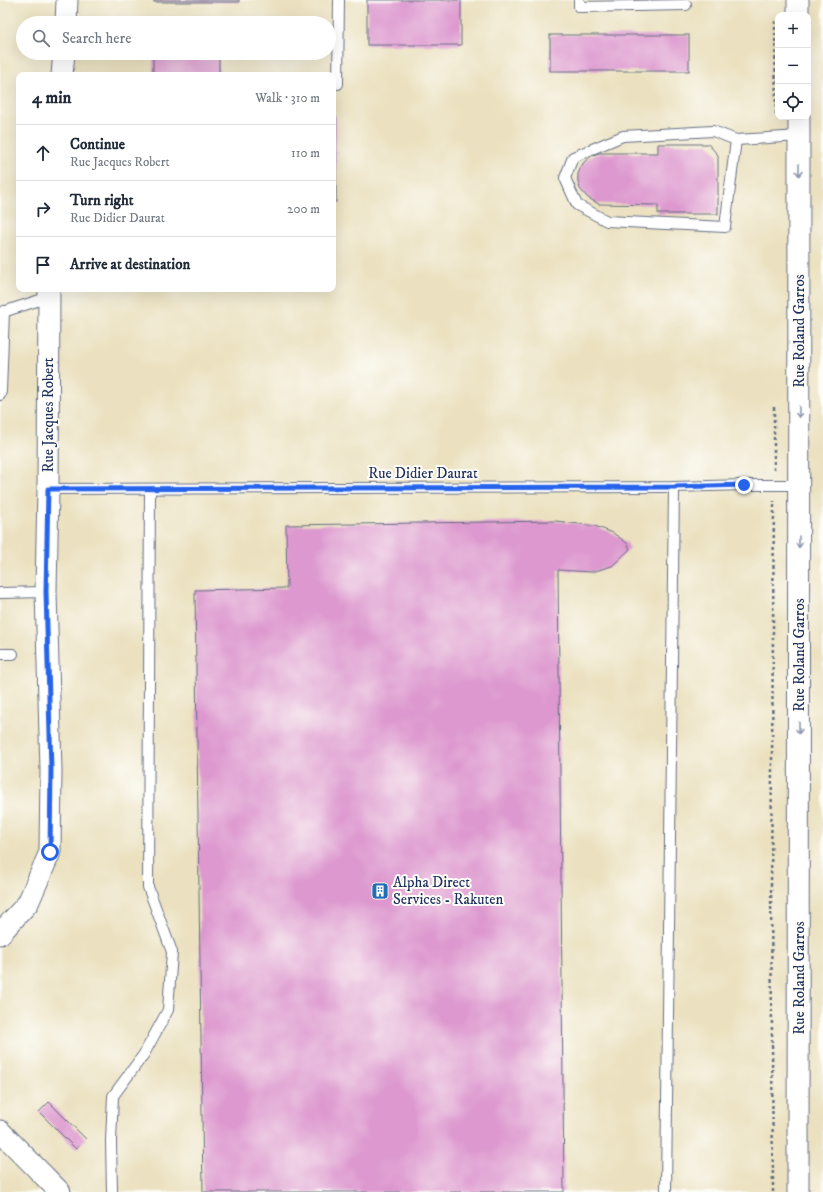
<!DOCTYPE html>
<html lang="en">
<head>
<meta charset="utf-8">
<style>
  :root { --surface:#fff; --page:#f6f6f7; --text:#1f2937; --muted:#747a83; --line:#e0e1e3 }
  body { margin:0; font-family:"IM FELL DW Pica",serif; background:var(--page); color:var(--text) }
  .controls { position:absolute; right:12px; top:12px; display:grid; overflow:hidden; border-radius:8px; box-shadow:0 4px 16px #0002 }
  .controls button { width:36px; height:36px; display:grid; place-items:center; padding:0; border:0; border-bottom:1px solid var(--line); background:var(--surface); color:var(--text); font:20px sans-serif }
  .stop { position:absolute; width:12px; height:12px; margin:-9px; border:3px solid #2563eb; border-radius:50%; background:#fff }
  .stop.end { background:#2563eb; border-color:#fff; box-shadow:0 1px 4px #0008 }
  .list { margin:0; padding:0; list-style:none }
  h2 { display:flex; justify-content:space-between; align-items:center; height:52px; margin:0; padding:0 16px; font-size:17px }
  h2 small { font-size:13px; font-weight:400; color:var(--muted) }
  .list li { display:grid; grid-template-columns:26px 1fr auto; gap:12px; align-items:center; box-sizing:border-box; height:56px; padding:0 16px; border-top:1px solid var(--line) }
  .list b { display:block; font-size:15px; white-space:nowrap }
  .list p { margin:0; font-size:13px; white-space:nowrap; color:var(--muted) }
  .list em { font-size:13px; font-style:normal; color:var(--muted) }
  .icon { flex:none; width:22px; height:22px; fill:none; stroke:currentColor; stroke-width:2; stroke-linecap:round; stroke-linejoin:round }
  .map { position:relative; flex:none; width:823px; height:1192px; overflow:hidden }
  .search { position:absolute; background:var(--surface); box-shadow:0 4px 16px #0002; left:16px; top:16px; width:320px; height:44px; display:flex; align-items:center; gap:10px; box-sizing:border-box; padding:0 14px; border-radius:22px; color:var(--muted); font-size:15px }
  .panel { position:absolute; background:var(--surface); box-shadow:0 4px 16px #0002; left:16px; top:72px; width:320px; height:220px; border-radius:8px }
  .map>svg:first-child { display:block }
</style>
</head>
<body>
<div class="map">
<svg width="823" height="1192" viewBox="0 0 823 1192">
  <rect width="100%" height="100%" fill="#fdfcf7"/>
  <filter id="ink" filterUnits="userSpaceOnUse"><feTurbulence type="fractalNoise" baseFrequency=".025" numOctaves="2"/><feDisplacementMap in="SourceGraphic" scale="8" xChannelSelector="R" yChannelSelector="G"/><feConvolveMatrix kernelMatrix="1 2 1 2 8 2 1 2 1" color-interpolation-filters="sRGB"/></filter>
  <filter id="wash" filterUnits="userSpaceOnUse"><feTurbulence type="fractalNoise" baseFrequency=".012" numOctaves="4" result="noise"/><feDisplacementMap in="SourceGraphic" scale="16" xChannelSelector="R" yChannelSelector="G"/><feGaussianBlur stdDeviation="0.9" result="paint"/><feColorMatrix in="noise" values="0 0 0 0 0 0 0 0 0 0 0 0 0 0 0 0 0 1.4 0 .05"/><feComposite in="paint" operator="in"/></filter>
  <g filter="url(#wash)">
    <rect width="100%" height="100%" fill="#ebe1c0"/>
    <g id="blocks">
      <g fill="#dd98cf">
        <rect x="154" y="0" width="85" height="2"/>
        <rect x="367" y="0" width="94" height="45"/>
        <rect x="550" y="35" width="139" height="36"/>
        <rect x="153" y="53" width="66" height="22"/>
        <rect x="333" y="116" width="3" height="86"/>
        <path d="M658 144H708L718 155V214H658V205L599 204 588 198 580 189 578 181V174L581 167 584 162 593 155 599 153H658Z"/>
        <path d="M556 521 595 526 613 533 627 543 630 549 612 566 592 572 558 570 564 1192H203L195 590 287 588 286 525Z"/>
        <path d="M49 1102 86 1139 76 1149 39 1112Z"/>
      </g>
    </g>
  </g>
  <g filter="url(#ink)">
    <use href="#blocks" fill-opacity="0" stroke="#646d80" stroke-width="1"/>
    <g fill="none" stroke-linecap="round" stroke-linejoin="round">
      <g stroke="#646d80" stroke-width="12">
        <g id="service">
          <path d="M579 0V7L686 5"/>
          <path d="M338 84 339 0"/>
          <path d="M736 140 713 131 623 136 573 157 565 178 577 205 607 221 725 227 736 140 799 136"/>
          <path d="M0 313 49 297"/>
          <path d="M0 395 1 391 4 311"/>
          <path d="M48 489 674 487 744 485H799"/>
          <path d="M0 593 46 592"/>
          <path d="M0 654H13"/>
          <path d="M112 1192 111 1141 113 1096 144 1054 168 1010 172 952 148 887 150 489"/>
          <path d="M666 1192 674 487"/>
        </g>
      </g>
      <g stroke="#646d80" stroke-width="23">
        <g id="minor">
          <path d="M798 0V15"/>
          <path d="M66 23 67 0"/>
          <path d="M62 75 64 53"/>
          <path d="M0 934 28 903 50 852 51 770 46 592 48 489 49 289"/>
          <path d="M0 1131 60 1192"/>
          <path d="M798 1192 799 117"/>
        </g>
      </g>
      <g stroke="#646d80" stroke-width="2.5" stroke-dasharray="3 3" stroke-linecap="butt">
        <path d="M775 21 776 114"/>
        <path d="M774 470V407"/>
        <path d="M773 1192 771 888 774 501"/>
      </g>
      <use href="#service" stroke="#fff" stroke-width="10"/>
      <use href="#minor" stroke="#fff" stroke-width="21"/>
    </g>
    <defs><path id="oneway-shaft" d="M-6 0H5M1.5-3L5.5 0L1.5 3" fill="none" stroke-width="1.6" stroke-linecap="round" stroke-linejoin="round"/></defs>
    <g stroke="#8d97ae">
      <use href="#oneway-shaft" transform="translate(799 170) rotate(90)"/>
      <use href="#oneway-shaft" transform="translate(799 412) rotate(90)"/>
      <use href="#oneway-shaft" transform="translate(799 542) rotate(90)"/>
      <use href="#oneway-shaft" transform="translate(799 728) rotate(90)"/>
    </g>
  </g>
  <g fill="none" stroke-linecap="round" stroke-linejoin="round" filter="url(#ink)">
    <path stroke="#2563eb" stroke-width="5" d="M50 852 51 770 46 592 48 489 674 487 744 485"/>
  </g>
  <defs>
    <g id="building-square" transform="scale(0.9)"><rect x="-9" y="-9" width="18" height="18" rx="4" fill="#1f6fb2" stroke="#fdfcf7"/><path d="M-4-6H4V6H1V3H-1V6H-4ZM-2.5-4.3h1.7v1.8h-1.7ZM.8-4.3h1.7v1.8H.8ZM-2.5-1h1.7V.8h-1.7ZM.8-1h1.7V.8H.8Z" fill="#fff"/></g>
  </defs>
  <g fill-rule="evenodd">
    <use href="#building-square" x="380" y="891"/>
  </g>
  <g text-anchor="middle" stroke-width="4" stroke-linejoin="round" paint-order="stroke">
    <g font-size="15" fill="#1b2f5e" stroke="#fdfcf7">
      <text transform="translate(799 331) rotate(-90)" y="5">Rue Roland Garros</text>
      <text transform="translate(48 415) rotate(-90)" y="5">Rue Jacques Robert</text>
      <text x="423" y="478">Rue Didier Daurat</text>
      <text transform="translate(799 655) rotate(-90)" y="5">Rue Roland Garros</text>
      <text transform="translate(799 978) rotate(-90)" y="5">Rue Roland Garros</text>
    </g>
    <g font-size="15" fill="#1b2f5e" stroke="#fdfcf7" text-anchor="start">
      <text x="393" y="887">Alpha Direct<tspan x="393" dy="17">Services - Rakuten</tspan></text>
    </g>
  </g>
</svg>
<div class="controls">
<button>+</button>
<button>−</button>
<button><svg class="icon" aria-label="locate" viewBox="0 0 24 24"><circle cx="12" cy="12" r="6"/><path d="M12 2v4M12 18v4M2 12h4M18 12h4"/></svg></button>
</div>
<div class="stop" style="left:50px;top:852px"></div>
<div class="stop end" style="left:744px;top:485px"></div>
<div class="search"><svg class="icon" aria-label="search" viewBox="0 0 24 24"><circle cx="10" cy="10" r="6"/><path d="M15 15l6 6"/></svg>Search here</div>
<section class="panel">
<h2>4 min<small>Walk · 310 m</small></h2>
<ul class="list">
<li><svg class="icon" aria-label="ahead" viewBox="0 0 24 24"><path d="M12 20V5M6 11l6-6 6 6"/></svg><div><b>Continue</b><p>Rue Jacques Robert</p></div><em>110 m</em></li>
<li><svg class="icon" aria-label="right" viewBox="0 0 24 24"><path d="M7 20v-9h11M14 6l5 5-5 5"/></svg><div><b>Turn right</b><p>Rue Didier Daurat</p></div><em>200 m</em></li>
<li><svg class="icon" aria-label="arrive" viewBox="0 0 24 24"><path d="M6 21V4h12l-3 4 3 4H6"/></svg><div><b>Arrive at destination</b></div></li>
</ul>
</section>
</div>
</body>
</html>
